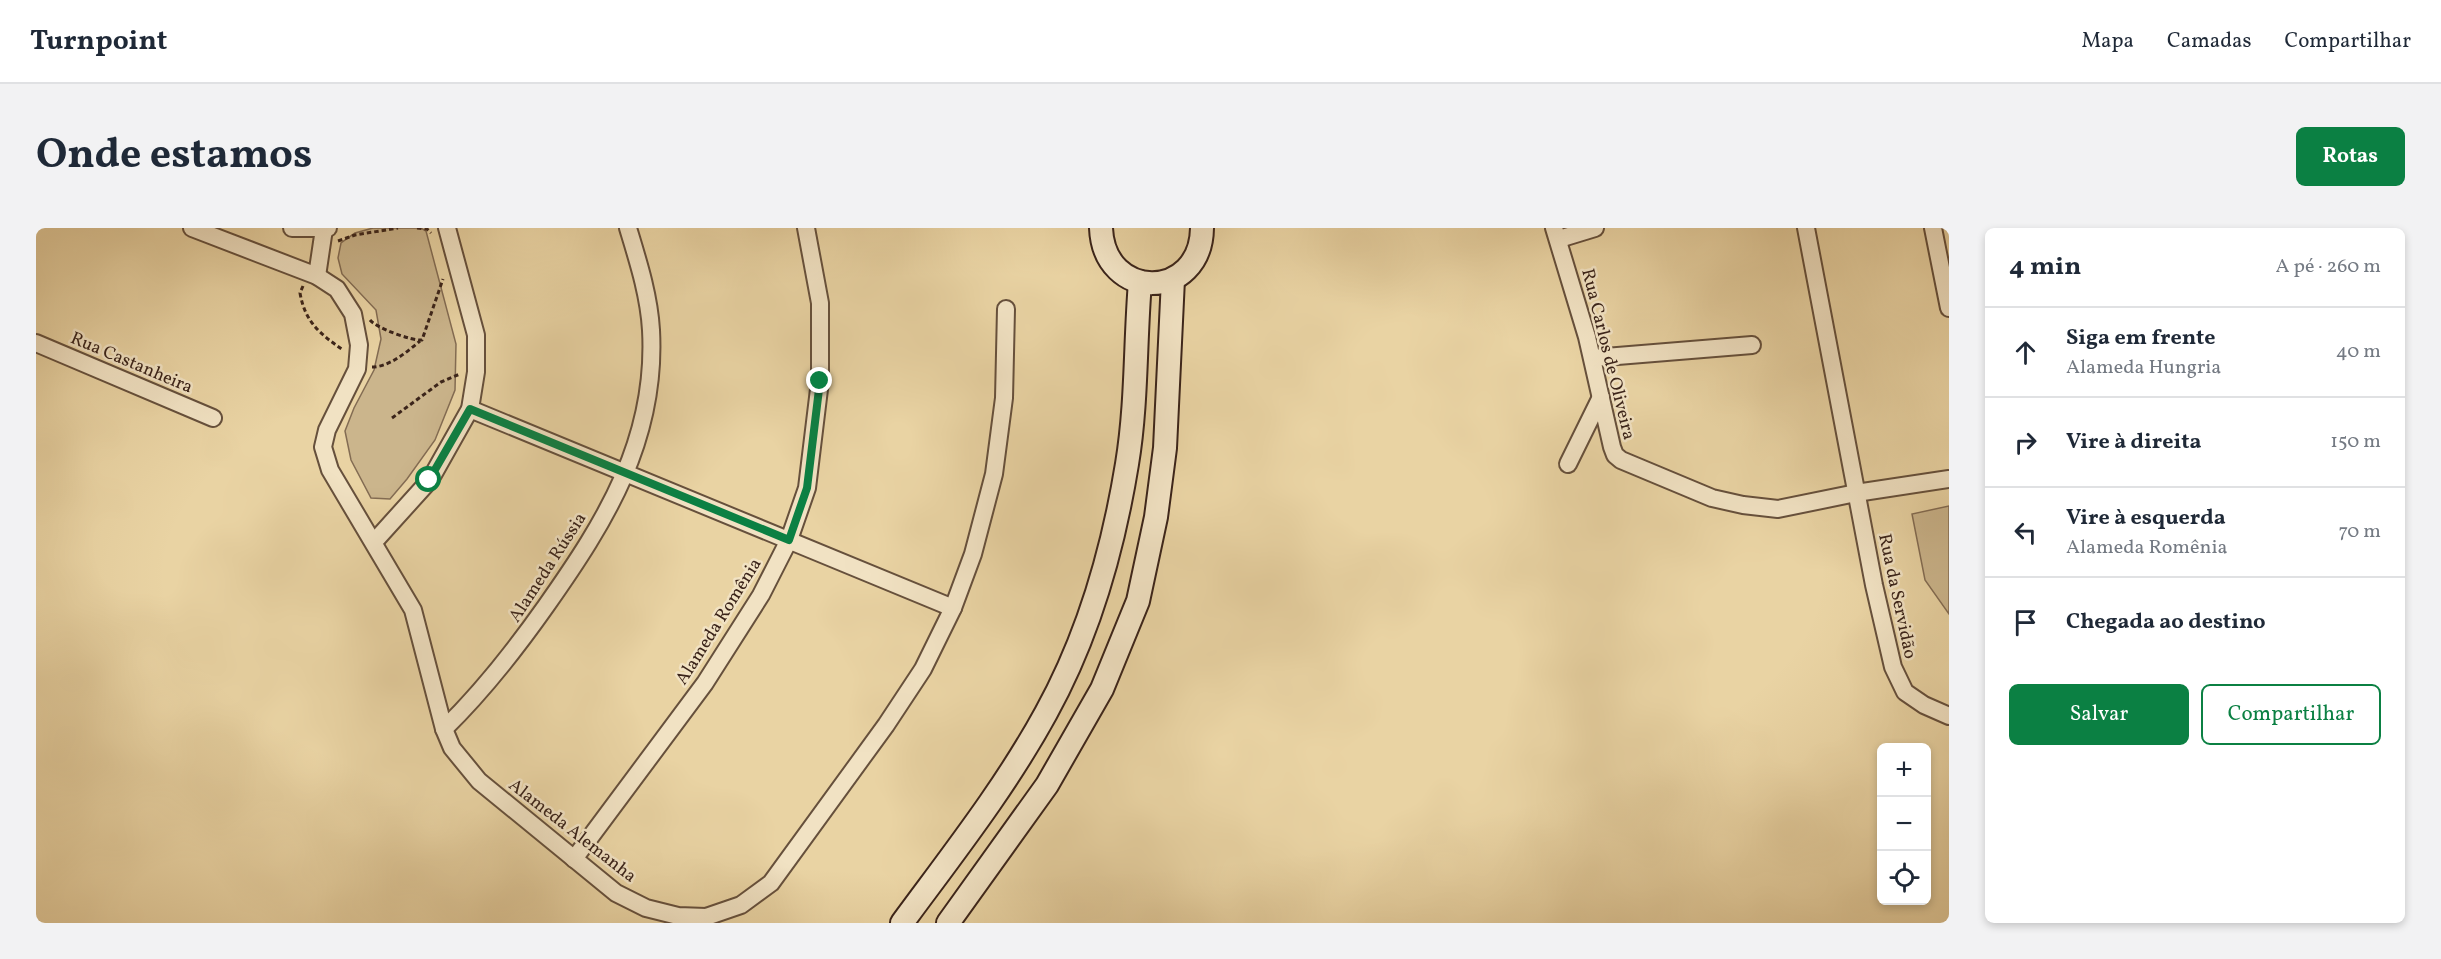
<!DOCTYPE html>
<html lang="pt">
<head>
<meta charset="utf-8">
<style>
  :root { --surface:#fff; --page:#f2f2f3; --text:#1f2937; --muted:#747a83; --line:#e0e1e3; --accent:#0b8043 }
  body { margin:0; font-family:Vollkorn,serif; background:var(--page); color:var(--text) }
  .controls { position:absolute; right:18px; bottom:18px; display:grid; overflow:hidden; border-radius:9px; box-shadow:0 3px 9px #0003 }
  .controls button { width:54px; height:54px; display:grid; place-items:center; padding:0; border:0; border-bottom:2px solid var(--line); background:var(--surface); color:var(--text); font:30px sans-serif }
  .stop { position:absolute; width:18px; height:18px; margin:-14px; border:4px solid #0b8043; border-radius:50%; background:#fff }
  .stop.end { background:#0b8043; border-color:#fff; box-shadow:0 2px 6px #0008 }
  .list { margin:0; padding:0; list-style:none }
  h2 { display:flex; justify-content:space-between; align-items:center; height:78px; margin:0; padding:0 24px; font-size:26px }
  h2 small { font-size:20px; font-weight:400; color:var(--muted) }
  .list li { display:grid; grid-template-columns:39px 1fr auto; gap:18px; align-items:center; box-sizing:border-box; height:90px; padding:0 24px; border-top:2px solid var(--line) }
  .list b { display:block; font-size:22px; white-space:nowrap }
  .list p { margin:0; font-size:20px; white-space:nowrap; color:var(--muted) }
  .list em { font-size:20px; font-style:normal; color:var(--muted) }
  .actions { display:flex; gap:12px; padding:18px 24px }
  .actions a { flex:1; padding:14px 0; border:2px solid var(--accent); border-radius:9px; text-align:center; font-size:21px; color:var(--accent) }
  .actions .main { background:var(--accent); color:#fff }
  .icon { flex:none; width:33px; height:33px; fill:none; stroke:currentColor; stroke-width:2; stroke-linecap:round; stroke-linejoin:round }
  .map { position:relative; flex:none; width:1913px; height:695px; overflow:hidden; border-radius:9px }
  header { display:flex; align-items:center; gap:36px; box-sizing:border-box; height:84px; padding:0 30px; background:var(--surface); border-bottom:2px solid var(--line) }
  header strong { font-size:28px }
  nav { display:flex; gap:33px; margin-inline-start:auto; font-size:21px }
  .intro { display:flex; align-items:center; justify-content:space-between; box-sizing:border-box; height:144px; padding:0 36px }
  h1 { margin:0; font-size:42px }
  .button { padding:15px 27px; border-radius:9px; background:var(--accent); color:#fff; font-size:21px; font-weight:700 }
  main { display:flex; gap:36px; padding:0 36px }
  aside { flex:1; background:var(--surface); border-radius:9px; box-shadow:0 3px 9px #0003 }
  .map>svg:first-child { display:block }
</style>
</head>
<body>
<header>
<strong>Turnpoint</strong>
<nav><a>Mapa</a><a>Camadas</a><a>Compartilhar</a></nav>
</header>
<div class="intro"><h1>Onde estamos</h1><a class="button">Rotas</a></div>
<main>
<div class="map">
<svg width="1913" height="695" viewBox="0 0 1913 695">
  <rect width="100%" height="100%" fill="#e9d3a3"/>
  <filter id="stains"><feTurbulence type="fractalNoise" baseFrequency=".00333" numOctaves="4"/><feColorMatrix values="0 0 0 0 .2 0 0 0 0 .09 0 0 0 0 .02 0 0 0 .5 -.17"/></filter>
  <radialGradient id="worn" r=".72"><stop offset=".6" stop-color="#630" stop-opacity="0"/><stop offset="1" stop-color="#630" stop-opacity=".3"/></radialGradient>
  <g fill="#cbb58c" stroke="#836c53" stroke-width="1.5">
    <path d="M337 0H385L390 3 420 116 419 162 399 212 371 251 354 271 335 270 315 232 309 203 318 180 338 142 345 111 340 82 306 46 302 30 305 15 319 5Z"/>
    <path d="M1913 278V386L1889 352 1876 286Z"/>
  </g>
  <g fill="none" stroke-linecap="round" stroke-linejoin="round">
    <g stroke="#66503c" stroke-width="20">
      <g id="street">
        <path d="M156 0 281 48 301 61 317 86 323 117 321 141 291 202 287 219 294 242 377 382 408 501 416 520 443 553 580 665 610 680 642 688 670 689 705 677 735 655 850 497 887 441 917 380 937 326 958 246 968 170 970 81"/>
        <path d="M256 0H292"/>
        <path d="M1518 0 1551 109 1576 219 1579 227 1585 232 1676 270 1707 277 1742 281 1820 265 1913 251"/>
        <path d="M1770 0 1838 357 1857 439 1869 464 1888 477 1913 488"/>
        <path d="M1897 0 1913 80"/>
        <path d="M1523 11 1559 0"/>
        <path d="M281 48 288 1"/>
        <path d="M0 115 177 190"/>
        <path d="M1557 130 1716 117"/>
        <path d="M434 181 917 380"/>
        <path d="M1532 236 1565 169"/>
        <path d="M338 314 394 252 434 181 440 144V107L411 0"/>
        <path d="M408 501C446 464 479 422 510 378 570 293 621 211 615 102 613 67 602 33 592 0"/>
        <path d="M538 631 669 455 725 367 753 312 771 260 784 153V75L770 0"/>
      </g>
    </g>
    <g stroke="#3b241a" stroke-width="26">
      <g id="secondary">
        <path d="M1065 0C1068 74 1165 73 1166 0"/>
        <path d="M866 695C916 627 969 560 1010 485 1052 409 1077 322 1091 236 1101 176 1099 114 1104 54"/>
        <path d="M912 695 1011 557 1066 461 1102 373 1120 289 1129 220 1137 51"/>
      </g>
    </g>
    <g stroke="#3b241a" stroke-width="3" stroke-dasharray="4.5 3" stroke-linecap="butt">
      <path d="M381 0 391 1 395 5"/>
      <path d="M302 13 319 7 362 0"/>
      <path d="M267 58 264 65C269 94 284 106 307 122"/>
      <path d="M334 92C340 100 376 113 386 112L407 51"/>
      <path d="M336 139C353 139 371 124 384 113"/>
      <path d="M356 190 405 154 424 146"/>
    </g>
    <use href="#street" stroke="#f1e2c3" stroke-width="16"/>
    <use href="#secondary" stroke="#f1e2c3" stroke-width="22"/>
  </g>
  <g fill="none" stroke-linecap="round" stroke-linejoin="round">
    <path stroke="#0b8043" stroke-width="8" d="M393 252 434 181 753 312 771 260 784 153"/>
  </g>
  <g text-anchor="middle" stroke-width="5" stroke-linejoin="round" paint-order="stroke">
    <g font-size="18" fill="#3b241a" stroke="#f1e2c3">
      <text transform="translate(1573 126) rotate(76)" y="6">Rua Carlos de Oliveira</text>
      <text transform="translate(96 134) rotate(23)" y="6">Rua Castanheira</text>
      <text transform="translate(511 339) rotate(-57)" y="6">Alameda Rússia</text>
      <text transform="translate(1862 368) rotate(78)" y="6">Rua da Servidão</text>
      <text transform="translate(682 393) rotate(-58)" y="6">Alameda Romênia</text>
      <text transform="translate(537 602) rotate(38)" y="6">Alameda Alemanha</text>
    </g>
  </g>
  <rect width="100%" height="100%" filter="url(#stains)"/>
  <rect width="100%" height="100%" fill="url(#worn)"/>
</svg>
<div class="controls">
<button>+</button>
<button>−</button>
<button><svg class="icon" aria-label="locate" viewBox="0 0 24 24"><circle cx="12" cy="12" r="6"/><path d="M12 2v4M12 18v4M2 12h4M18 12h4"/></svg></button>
</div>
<div class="stop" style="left:393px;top:252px"></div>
<div class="stop end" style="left:784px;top:153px"></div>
</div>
<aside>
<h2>4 min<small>A pé · 260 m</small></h2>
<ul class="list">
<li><svg class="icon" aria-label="ahead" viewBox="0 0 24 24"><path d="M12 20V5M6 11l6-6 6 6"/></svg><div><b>Siga em frente</b><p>Alameda Hungria</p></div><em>40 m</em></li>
<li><svg class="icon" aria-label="right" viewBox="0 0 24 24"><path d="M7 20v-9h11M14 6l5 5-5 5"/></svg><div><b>Vire à direita</b></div><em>150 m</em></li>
<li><svg class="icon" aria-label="left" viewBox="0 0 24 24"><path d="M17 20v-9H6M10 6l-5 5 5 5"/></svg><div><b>Vire à esquerda</b><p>Alameda Romênia</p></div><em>70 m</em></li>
<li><svg class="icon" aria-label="arrive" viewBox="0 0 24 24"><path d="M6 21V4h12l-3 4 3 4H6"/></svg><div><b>Chegada ao destino</b></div></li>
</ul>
<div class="actions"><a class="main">Salvar</a><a>Compartilhar</a></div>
</aside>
</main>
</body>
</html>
